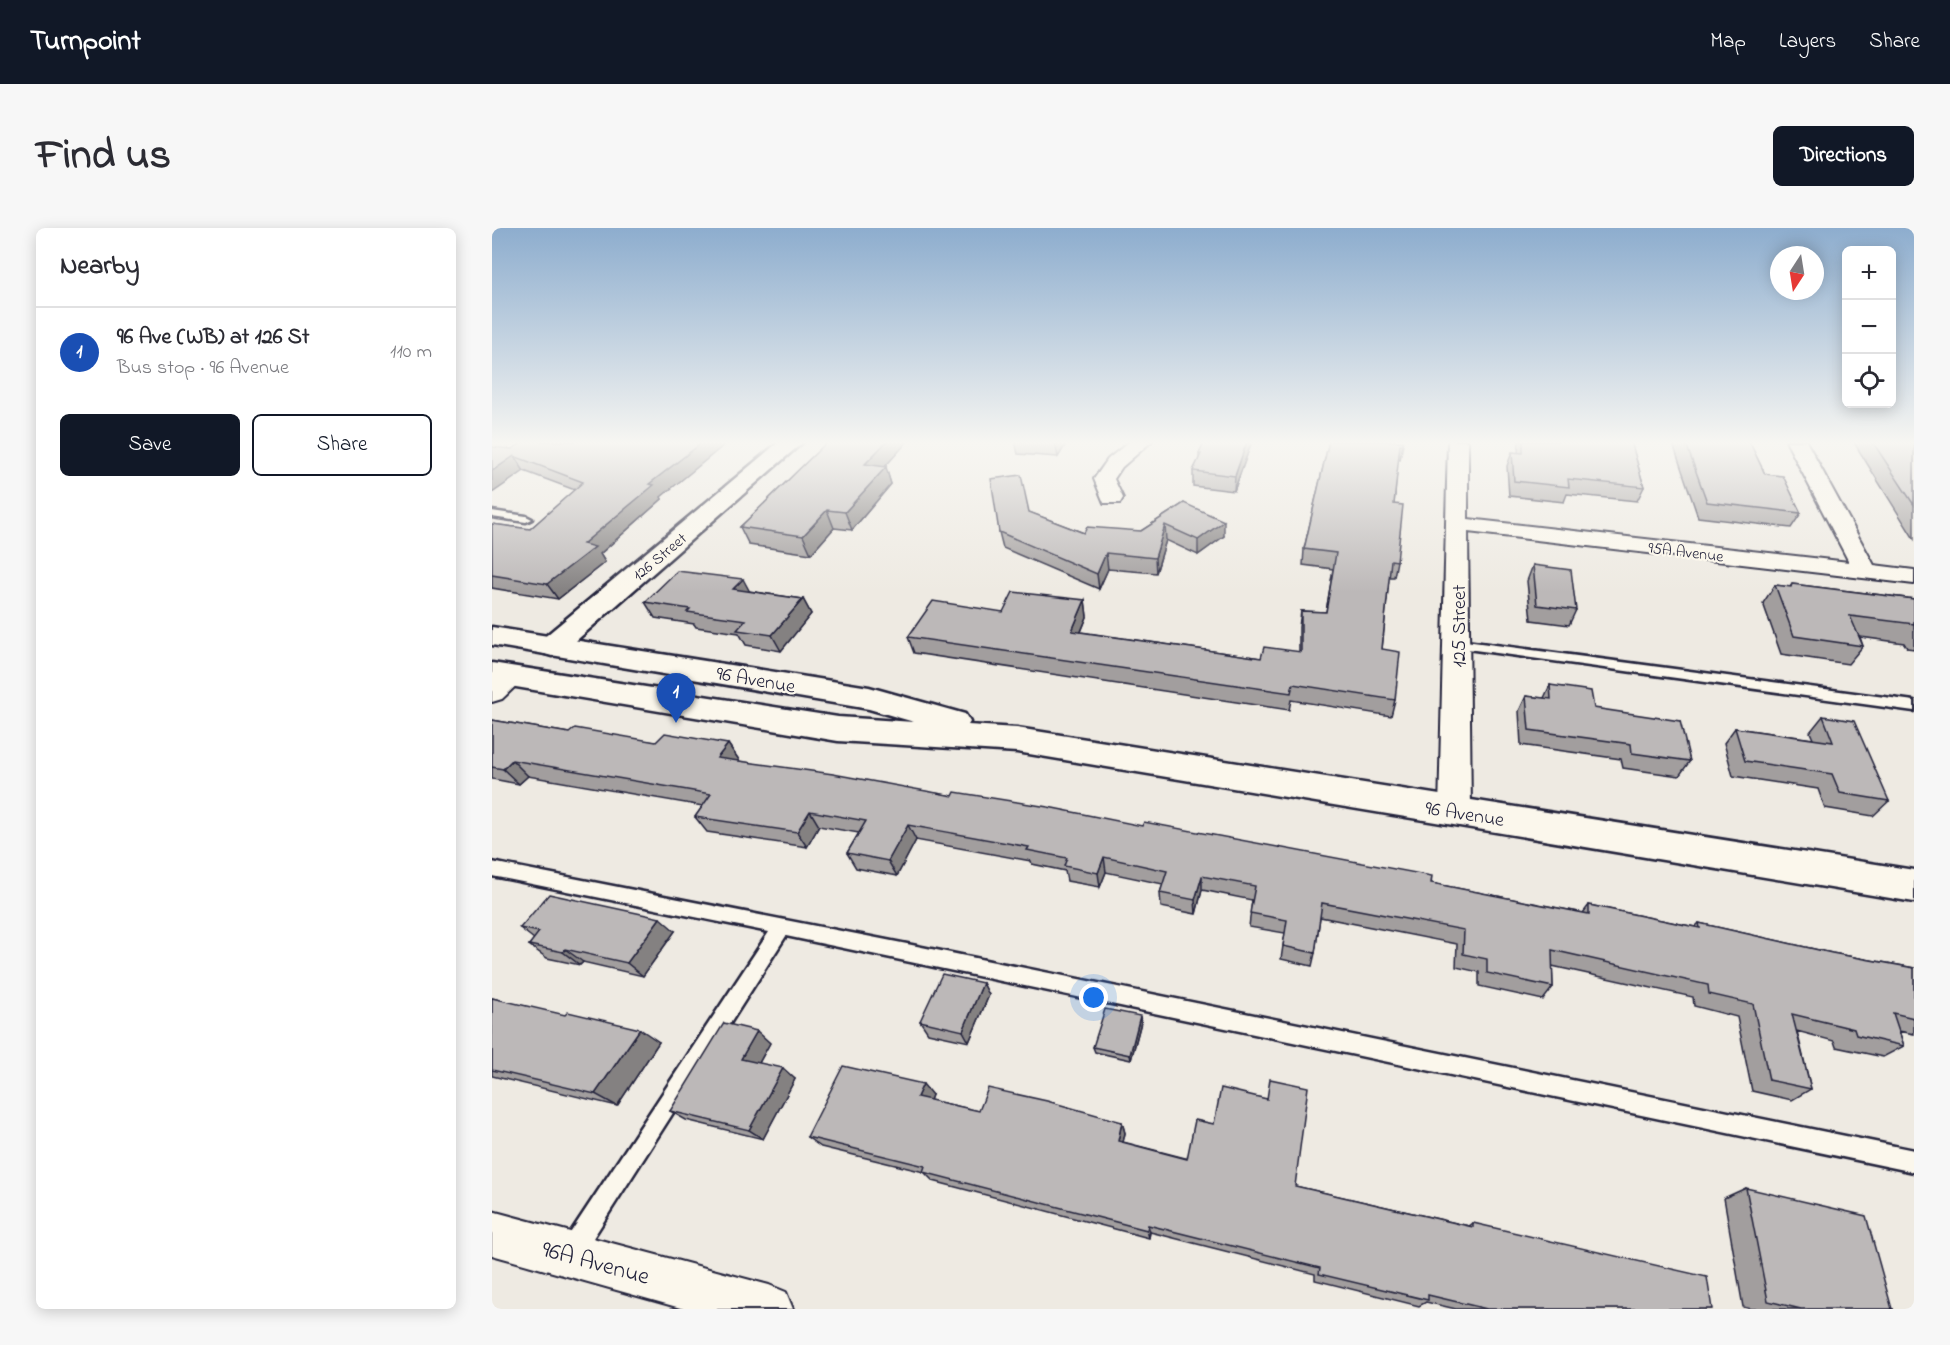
<!DOCTYPE html>
<html lang="en">
<head>
<meta charset="utf-8">
<style>
  :root { --surface:#fff; --page:#f7f7f7; --text:#2b2b33; --muted:#7c7c81; --line:#e1e1e2; --accent:#111827 }
  body { margin:0; font-family:"Indie Flower",sans-serif; background:var(--page); color:var(--text) }
  .controls { position:absolute; right:18px; top:18px; display:grid; overflow:hidden; border-radius:9px; box-shadow:0 3px 15px #0003 }
  .controls button { width:54px; height:54px; display:grid; place-items:center; padding:0; border:0; border-bottom:2px solid var(--line); background:var(--surface); color:var(--text); font:30px sans-serif }
  .compass { position:absolute; left:1278px; top:18px; width:54px; height:54px; border-radius:50%; background:var(--surface); box-shadow:0 3px 15px #0003; rotate:192deg }
  .you { position:absolute; left:602px; top:770px; width:21px; height:21px; margin:-15px; border:4px solid #fff; border-radius:50%; background:#1a73e8; box-shadow:0 0 0 9px #1a73e833 }
  .badge { display:grid; place-items:center; width:39px; height:39px; border-radius:50%; background:var(--accent); color:#fff; font-size:20px; font-weight:700 }
  .pin { position:absolute; translate:-50% -50px; filter:drop-shadow(0 2px 3px #0008) }
  .pin::after { content:''; position:absolute; top:32px; width:21px; height:18px; background:inherit; clip-path:polygon(0 0,100% 0,50% 100%) }
  .list { margin:0; padding:0; list-style:none }
  h2 { display:flex; justify-content:space-between; align-items:center; height:78px; margin:0; padding:0 24px; font-size:26px }
  h2 small { font-size:20px; font-weight:400; color:var(--muted) }
  .list li { display:grid; grid-template-columns:39px 1fr auto; gap:18px; align-items:center; box-sizing:border-box; height:90px; padding:0 24px; border-top:2px solid var(--line) }
  .list b { display:block; font-size:22px; white-space:nowrap }
  .list p { margin:0; font-size:20px; white-space:nowrap; color:var(--muted) }
  .list em { font-size:20px; font-style:normal; color:var(--muted) }
  .actions { display:flex; gap:12px; padding:18px 24px }
  .actions a { flex:1; padding:14px 0; border:2px solid var(--accent); border-radius:9px; text-align:center; font-size:21px; color:var(--accent) }
  .actions .main { background:var(--accent); color:#fff }
  .icon { flex:none; width:33px; height:33px; fill:none; stroke:currentColor; stroke-width:2; stroke-linecap:round; stroke-linejoin:round }
  .map { position:relative; flex:none; width:1422px; height:1081px; overflow:hidden; border-radius:9px }
  header { display:flex; align-items:center; gap:36px; box-sizing:border-box; height:84px; padding:0 30px; background:var(--accent); color:#fff }
  header strong { font-size:28px }
  nav { display:flex; gap:33px; margin-inline-start:auto; font-size:21px }
  .intro { display:flex; align-items:center; justify-content:space-between; box-sizing:border-box; height:144px; padding:0 36px }
  h1 { margin:0; font-size:42px }
  .button { padding:15px 27px; border-radius:9px; background:var(--accent); color:#fff; font-size:21px; font-weight:700 }
  main { display:flex; gap:36px; padding:0 36px }
  aside { flex:1; background:var(--surface); border-radius:9px; box-shadow:0 3px 15px #0003 }
  .map>svg:first-child { display:block }
</style>
</head>
<body>
<header>
<strong>Turnpoint</strong>
<nav><a>Map</a><a>Layers</a><a>Share</a></nav>
</header>
<div class="intro"><h1>Find us</h1><a class="button">Directions</a></div>
<main>
<aside>
<h2>Nearby<small></small></h2>
<ul class="list">
<li><span class="badge" style="background:#1a4fb4">1</span><div><b>96 Ave (WB) at 126 St</b><p>Bus stop · 96 Avenue</p></div><em>110 m</em></li>
</ul>
<div class="actions"><a class="main">Save</a><a>Share</a></div>
</aside>
<div class="map">
<svg width="1422" height="1081" viewBox="0 0 1422 1081">
  <rect width="100%" height="100%" fill="#eeeae2"/>
  <filter id="ink" filterUnits="userSpaceOnUse"><feTurbulence type="fractalNoise" baseFrequency=".0167" numOctaves="2"/><feDisplacementMap in="SourceGraphic" scale="12" xChannelSelector="R" yChannelSelector="G"/><feConvolveMatrix kernelMatrix="1 2 1 2 8 2 1 2 1" color-interpolation-filters="sRGB"/></filter>
  <g filter="url(#ink)">
    <g fill="none" stroke-linecap="round" stroke-linejoin="round">
      <g stroke="#22223b" stroke-width="5">
        <g id="service">
          <path d="M0 283 34 288 40 291 34 294 0 289Z"/>
          <path d="M966 412 1422 473V483L961 419 959 416Z"/>
          <path d="M0 634 415 716 1422 922V944L294 708 87 1032 79 1035 71 1032 68 1024 71 1016 277 704 0 648Z"/>
        </g>
      </g>
      <g stroke="#22223b" stroke-width="4">
        <g id="minor">
          <path d="M638 213H660L630 239 622 251 631 270 628 275H612L602 251 616 231Z"/>
          <path d="M956 213H976V291L1357 334 1294 213H1314L1382 337 1422 342V356L976 304 979 583 974 592 963 596 952 592 947 583Z"/>
          <path d="M20 439 30 441 34 448 10 471 0 474V450L10 441Z"/>
          <path d="M0 983 277 1057 294 1064 301 1081H192L0 1027Z"/>
        </g>
      </g>
      <g stroke="#22223b" stroke-width="5">
        <path id="tertiary" d="M288 213H312L70 425 60 428 50 425 46 418 50 411Z"/>
      </g>
      <g stroke="#22223b" stroke-width="5">
        <path id="secondary" d="M0 399 377 459 473 486 478 494 476 497 525 500 1422 642V674L525 524 346 513 0 455V435L346 489 422 494 377 481 0 417Z"/>
      </g>
      <use href="#service" fill="#fbf7ec" fill-rule="evenodd"/>
      <use href="#minor" fill="#fbf7ec" fill-rule="evenodd"/>
      <use href="#tertiary" fill="#fbf7ec" fill-rule="evenodd"/>
      <use href="#secondary" fill="#fbf7ec" fill-rule="evenodd"/>
    </g>
    <g fill="#a29e9e" stroke="#22223b" stroke-width="1.5">
      <path d="M343 213H416L393 238 399 256 360 302 342 300 319 326 257 317 248 299Z"/>
      <path d="M523 213H576L566 229 526 226Z"/>
      <path d="M713 213H760L742 263 701 258V243L707 231V226Z"/>
      <path d="M837 213 911 216 908 232 906 231 902 276 905 333 902 349H897L890 421 903 472 899 488 799 472 797 482 422 425 416 409 511 384 593 372 595 389 589 404 769 430 807 424V399L809 383 834 384 841 341 811 337 812 321Z"/>
      <path d="M1027 213H1139L1152 259 1145 273 1075 266 1072 274 1017 268 1015 238 1020 224 1026 225Z"/>
      <path d="M1180 213H1257L1273 246 1309 285 1299 300 1206 289Z"/>
      <path d="M1361 213H1422V311Z"/>
      <path d="M0 219 169 269 170 271 108 326 113 334 66 371 0 360V296L38 301 83 262 32 243Z"/>
      <path d="M692 275 732 308 706 327 674 312 664 345 616 341 607 361 511 320 507 304 537 284 592 305 649 303Z"/>
      <path d="M1041 337 1084 382 1077 397 1039 392 1035 353Z"/>
      <path d="M1300 356 1422 371V421L1415 420 1412 415 1368 409 1371 418 1356 436 1289 426 1271 375 1283 357 1298 359Z"/>
      <path d="M257 363 311 371 319 386 289 423 254 417 247 405 204 399 202 396 163 390 153 374Z"/>
      <path d="M1058 457 1102 480 1198 533 1187 548 1131 540 1129 531 1029 517 1027 483 1034 468 1052 470Z"/>
      <path d="M1331 488 1397 573 1381 588 1333 580 1326 561 1241 548 1232 515 1243 500 1321 511 1318 504Z"/>
      <path d="M0 492 77 505 164 514 236 516 247 532 246 533 461 568 939 655 1091 685 1097 677 1203 699 1207 695 1340 725 1422 740V806L1407 803 1412 818 1391 829 1344 819 1342 813 1305 803 1319 861 1300 872 1260 863 1245 789 1202 778 1201 769 1060 738 1061 759 1051 772 987 758V744L964 739 965 716 828 689 823 725 820 738 789 731 793 705 757 699 760 672 710 662 704 686 669 679 668 665 671 656 614 644 608 659 575 653 573 643 540 636 539 633 424 612 405 648 364 640 355 625 367 605 327 598 315 619 215 604 203 589 211 578 36 548 27 556 0 551Z"/>
      <path d="M28 700 183 703 151 748 91 734 88 737 55 730 37 717 42 711Z"/>
      <path d="M491 755 497 767 477 814 436 805 428 793Z"/>
      <path d="M0 770 167 814 125 878 0 848Z"/>
      <path d="M649 794 639 832 603 824 601 819Z"/>
      <path d="M278 815 267 835 303 851 271 911 194 892 178 883Z"/>
      <path d="M440 867 438 872 487 883 630 894 633 905 631 914 803 958 977 998 981 995 1220 1081H964L934 1074 927 1078 823 1052V1046L658 1004 657 1010 441 953 432 944 329 919 315 909Z"/>
      <path d="M1254 960 1400 1081H1402H1260L1251 1079 1232 970Z"/>
    </g>
    <g fill="#848181" stroke="#22223b" stroke-width="1.5">
      <path d="M212 213H237L169 269 170 271 108 326 113 334 66 371 55 356 91 316 157 256Z"/>
      <path d="M395 213H416L379 254 373 236Z"/>
      <path d="M564 213H576L566 229 563 215Z"/>
      <path d="M755 213H760L742 263 743 248Z"/>
      <path d="M22 228 32 243 0 265V243Z"/>
      <path d="M394 239 399 256 360 302 353 284Z"/>
      <path d="M335 282 342 300 319 326 311 308Z"/>
      <path d="M732 293V308L706 327V312Z"/>
      <path d="M673 297 674 312 664 345 663 330Z"/>
      <path d="M614 325 616 341 607 361 605 346Z"/>
      <path d="M251 351 259 366 241 361Z"/>
      <path d="M311 371 319 386 289 423 280 407Z"/>
      <path d="M593 372 595 389 582 420 580 403Z"/>
      <path d="M236 516 247 532 236 545 225 530Z"/>
      <path d="M20 532 36 548 27 556 11 541Z"/>
      <path d="M318 583 327 598 315 619 305 604Z"/>
      <path d="M416 597 424 612 405 648 396 633Z"/>
      <path d="M612 629 614 644 608 659 606 645Z"/>
      <path d="M710 648V662L704 686 703 672Z"/>
      <path d="M168 690 183 703 151 748 135 735Z"/>
      <path d="M73 721 91 734 88 737 71 724Z"/>
      <path d="M491 755 497 767 477 814 471 803Z"/>
      <path d="M648 788 649 794 639 832 638 827Z"/>
      <path d="M148 801 167 814 125 878 103 866Z"/>
      <path d="M265 803 278 815 263 842 249 831Z"/>
      <path d="M291 840 303 851 271 911 257 902Z"/>
      <path d="M431 856 440 867 435 880 425 869Z"/>
      <path d="M630 894 633 905 629 923 626 913Z"/>
      <path d="M656 997 658 1004 657 1010 655 1002Z"/>
    </g>
    <g fill="#bcb8b8" stroke="#22223b" stroke-width="1.5">
      <path d="M33 213H212L157 256 162 257 91 316 103 319 55 356 0 347V296L38 301 91 254 22 228 0 243V219L20 221Z"/>
      <path d="M343 213H395L373 236 394 239 353 284 335 282 311 308 248 299 334 215H341Z"/>
      <path d="M544 213H564L563 215Z"/>
      <path d="M713 213H755L743 248 701 243 709 226H707Z"/>
      <path d="M837 213H911V216H908L902 276 911 277 905 333 899 332 890 421 908 424 903 472 801 456 799 465 416 409 441 373 511 384 521 364 593 372 580 403 769 430 772 419 809 424V383L834 384 844 325 812 321Z"/>
      <path d="M1031 213H1139L1152 259 1076 251 1077 259 1022 253 1020 224 1031 225Z"/>
      <path d="M1193 213H1257L1273 246 1291 248 1309 285 1215 274Z"/>
      <path d="M1380 213H1422V277Z"/>
      <path d="M529 247 537 284 592 305 595 299 649 303 692 275 732 293 706 312 673 297 663 330 614 325 605 346 507 304 499 251Z"/>
      <path d="M1041 337 1079 342 1084 382 1045 377Z"/>
      <path d="M185 343 251 351 241 361 311 371 280 407 245 402 254 392 195 384 198 381 153 374Z"/>
      <path d="M1300 356 1422 371V396L1358 388 1371 418 1302 408 1283 357 1299 359Z"/>
      <path d="M1058 457 1099 463 1102 480 1188 493 1198 533 1140 525 1139 516 1037 502 1034 468 1059 471Z"/>
      <path d="M1331 488 1362 493 1397 573 1348 565 1340 546 1253 533 1243 500 1341 514Z"/>
      <path d="M0 492 77 505 83 500 164 514 173 505 236 516 225 530 341 546 461 568 463 564 556 579 650 598 652 594 940 648 939 655 1097 686V677L1208 700 1207 695 1340 725 1422 740V790L1401 785 1412 818 1364 807 1362 801 1300 786 1319 861 1277 852 1261 776 1217 766 1216 757 1060 722 1061 759 995 745V731L971 726 972 702 830 675 823 725 791 718 795 692 758 685 763 658 710 648 703 672 668 665 675 643 612 629 606 645 572 638 575 630 535 622 537 619 416 597 396 633 355 625 374 593 318 583 305 604 203 589 219 566 20 532 11 541 0 539Z"/>
      <path d="M57 666 168 690 135 735 73 721 71 724 37 717 47 704 28 700Z"/>
      <path d="M450 746 491 755 471 803 428 793Z"/>
      <path d="M0 770 73 787 76 784 148 801 103 866 0 842Z"/>
      <path d="M613 781 648 788 638 827 601 819Z"/>
      <path d="M232 795 265 803 249 831 291 840 257 902 178 883Z"/>
      <path d="M351 838 431 856 425 869 487 883 496 860 555 873 630 894 626 913 695 931 703 892 722 896 729 860 775 871 778 851 816 859 803 958 981 999V995L1215 1049 1220 1081H995L936 1067V1072L827 1046 828 1040 656 997 655 1002 431 944 433 938 315 909Z"/>
      <path d="M1254 960 1374 988 1400 1081H1402H1309L1276 1073Z"/>
    </g>
  </g>
  <linearGradient id="sky" x2="0" y2="1"><stop stop-color="#8dadce"/><stop offset="0.59" stop-color="#f7f6f2"/><stop offset="1" stop-color="#f7f6f2" stop-opacity="0"/></linearGradient>
  <rect width="1422" height="364" fill="url(#sky)"/>
  <g text-anchor="middle" stroke-width="4.5" stroke-linejoin="round" paint-order="stroke">
    <g font-size="16" fill="#22223b" stroke="#fbf7ec">
      <text transform="translate(1194 323) rotate(7)" y="6">95A Avenue</text>
      <text transform="translate(167 328) rotate(-40)" y="6">126 Street</text>
    </g>
    <g font-size="20" fill="#22223b" stroke="#fbf7ec">
      <text transform="translate(966 398) rotate(-90)" y="7">125 Street</text>
      <text transform="translate(264 451) rotate(10)" y="7">96 Avenue</text>
      <text transform="translate(973 585) rotate(9)" y="7">96 Avenue</text>
    </g>
    <g font-size="24" fill="#22223b" stroke="#fbf7ec">
      <text transform="translate(104 1034) rotate(15)" y="8">96A Avenue</text>
    </g>
  </g>
</svg>
<div class="controls">
<button>+</button>
<button>−</button>
<button><svg class="icon" aria-label="locate" viewBox="0 0 24 24"><circle cx="12" cy="12" r="6"/><path d="M12 2v4M12 18v4M2 12h4M18 12h4"/></svg></button>
</div>
<svg class="compass" viewBox="-18 -18 36 36"><path d="M0-13l5 13h-10z" fill="#e53935"/><path d="M0 13l5-13h-10z" fill="#7c7c81"/></svg>
<div class="you"></div>
<div class="pin badge" style="left:184px;top:495px;background:#1a4fb4">1</div>
</div>
</main>
</body>
</html>
